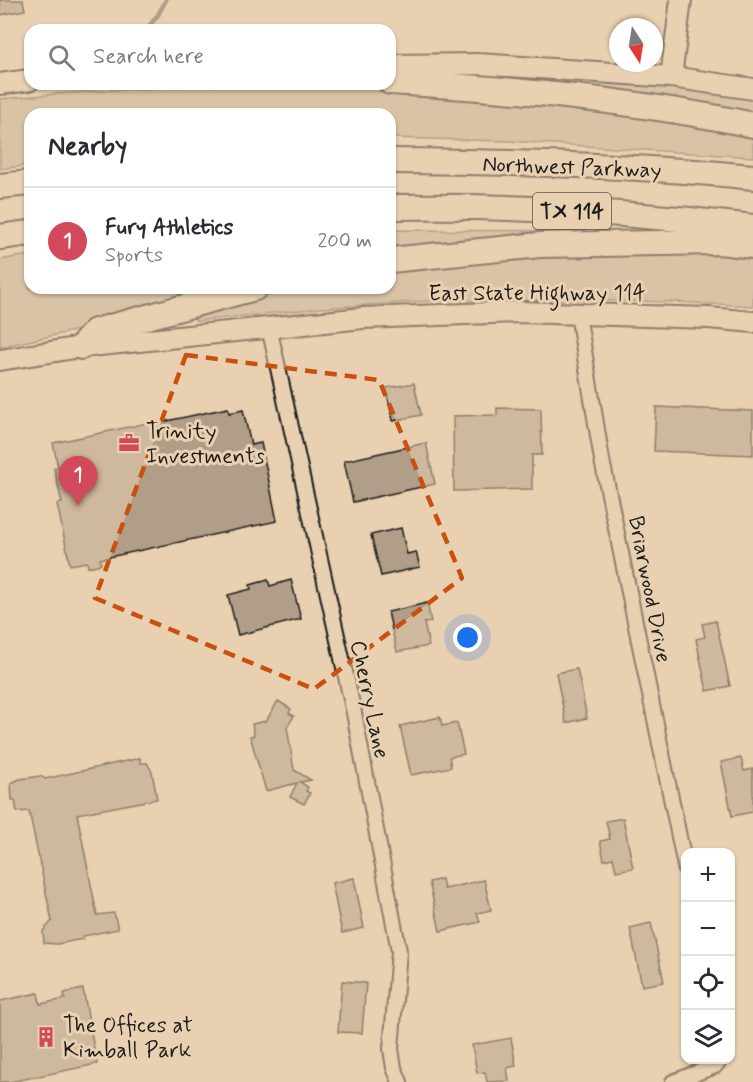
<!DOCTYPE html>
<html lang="en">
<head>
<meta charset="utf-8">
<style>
  :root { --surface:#fff; --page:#f7f7f7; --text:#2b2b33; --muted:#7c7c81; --line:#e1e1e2; --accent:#d1495b }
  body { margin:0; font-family:Mynerve,sans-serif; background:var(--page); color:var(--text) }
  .controls { position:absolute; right:18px; bottom:18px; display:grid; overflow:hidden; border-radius:12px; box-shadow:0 2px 4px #0004 }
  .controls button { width:54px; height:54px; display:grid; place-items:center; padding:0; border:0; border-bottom:2px solid var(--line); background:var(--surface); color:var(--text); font:30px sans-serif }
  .compass { position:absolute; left:609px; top:18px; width:54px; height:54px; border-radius:50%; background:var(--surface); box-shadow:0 2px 4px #0004; rotate:168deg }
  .you { position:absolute; left:468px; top:638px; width:21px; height:21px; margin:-15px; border:4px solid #fff; border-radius:50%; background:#1a73e8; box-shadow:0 0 0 9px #1a73e833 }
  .badge { display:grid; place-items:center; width:39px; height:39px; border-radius:50%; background:var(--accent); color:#fff; font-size:20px; font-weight:700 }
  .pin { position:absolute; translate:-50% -50px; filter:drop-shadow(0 2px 3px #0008) }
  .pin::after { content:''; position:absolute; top:32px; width:21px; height:18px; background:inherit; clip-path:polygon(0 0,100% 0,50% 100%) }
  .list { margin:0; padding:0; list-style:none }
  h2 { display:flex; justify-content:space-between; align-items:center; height:78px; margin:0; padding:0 24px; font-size:26px }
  h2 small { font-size:20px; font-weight:400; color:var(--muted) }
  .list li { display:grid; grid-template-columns:39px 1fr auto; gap:18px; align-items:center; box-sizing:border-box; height:108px; padding:0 24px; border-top:2px solid var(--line) }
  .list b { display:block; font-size:22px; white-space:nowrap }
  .list p { margin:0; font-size:20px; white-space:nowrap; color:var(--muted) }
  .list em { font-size:20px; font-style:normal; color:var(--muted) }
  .icon { flex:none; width:33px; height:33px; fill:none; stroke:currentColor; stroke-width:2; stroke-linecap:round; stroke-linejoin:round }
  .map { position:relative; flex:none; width:753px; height:1082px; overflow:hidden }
  .search { position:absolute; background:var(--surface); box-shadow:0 2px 4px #0004; left:24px; top:24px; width:372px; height:66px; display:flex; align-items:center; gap:15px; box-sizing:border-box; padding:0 21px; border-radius:18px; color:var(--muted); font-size:22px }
  .panel { position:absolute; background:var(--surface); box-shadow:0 2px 4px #0004; left:24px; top:108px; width:372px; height:186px; border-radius:18px }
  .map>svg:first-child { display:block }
</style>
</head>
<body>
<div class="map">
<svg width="753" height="1082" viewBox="0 0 753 1082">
  <rect width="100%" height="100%" fill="#e9d0b1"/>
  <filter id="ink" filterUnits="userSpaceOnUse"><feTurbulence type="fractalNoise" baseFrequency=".0167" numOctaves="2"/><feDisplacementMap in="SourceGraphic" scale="12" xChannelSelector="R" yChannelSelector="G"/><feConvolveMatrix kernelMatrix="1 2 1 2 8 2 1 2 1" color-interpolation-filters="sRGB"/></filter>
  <g filter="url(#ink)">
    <g fill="#c7b299" stroke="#72675a" stroke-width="1.5">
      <path d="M570 81 652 86 753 97V116L571 87Z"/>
      <path d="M297 84 397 87 753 130V157L507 141 390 138V114H30V165L0 169V99C99 89 198 85 297 84Z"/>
      <path d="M390 230 583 231 584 236 390 257Z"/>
      <path d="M753 253V306L675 302 575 300 429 301 320 308 196 321 194 313 247 298 298 288H390V271L518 254Z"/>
      <path d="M30 255V288H240L134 318 0 347V260Z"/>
    </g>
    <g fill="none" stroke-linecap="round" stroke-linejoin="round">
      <path stroke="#685f53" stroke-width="4.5" d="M146 30 158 15 166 0"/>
    </g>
    <g fill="#b09e88" stroke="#1c1c1c" stroke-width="1.5">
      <path d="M0 0H23L25 10 0 15Z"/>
      <path d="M414 383 421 415 393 421 386 388Z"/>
      <path d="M656 407 753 411V455L654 451Z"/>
      <path d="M228 408 229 413 243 410 251 445 261 443 277 521 100 559 101 564 88 567 87 562 70 565 57 504 62 503 54 468 58 467 53 443 152 422 153 424Z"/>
      <path d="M497 408 541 409 542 455H532V489L454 491 453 416 497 415Z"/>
      <path d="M426 443 435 484 353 502 344 461Z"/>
      <path d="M401 528 407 554 416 552 420 567 381 576 371 535Z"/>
      <path d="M268 580 270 586 291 580 301 619 238 635 228 595 251 589 250 585Z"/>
      <path d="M427 603 431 622 424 623 429 646 397 652 388 612Z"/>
      <path d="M716 621 730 686 707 691 696 639 705 637 702 624Z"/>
      <path d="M577 669 587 718 566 723 556 673Z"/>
      <path d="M278 701 291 709 289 713 294 716 287 727 294 770 311 780 300 782 308 787 306 791 310 793 304 804 290 797 297 783 266 791 250 736 254 735 252 724 266 721Z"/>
      <path d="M440 717 442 726 457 723 464 754 449 757 451 767 411 775 400 726Z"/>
      <path d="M140 758V763H147L152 772 157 799 77 814 97 915 114 913 118 929 83 936V939L57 944 44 943 43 931 52 921 29 811 17 812 15 800H12L11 783 20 779 41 776 45 779Z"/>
      <path d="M741 758 744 771 753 769V812L732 816 721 762Z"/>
      <path d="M623 818 633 868 616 871 613 858 604 860 600 841 610 839 606 821Z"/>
      <path d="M354 878 364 928 342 933 332 883Z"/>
      <path d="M442 879 444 889 484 880 491 910 477 913 480 922 440 931 429 882Z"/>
      <path d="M651 923 664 982 642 986 630 928Z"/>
      <path d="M342 981 366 983 362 1033 338 1032Z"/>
      <path d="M83 989 97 1064 10 1082H0V1001L38 993 40 1004 65 999 64 993Z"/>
      <path d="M511 1038 516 1066 507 1068 509 1081 487 1082 485 1072 477 1073 472 1045Z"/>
    </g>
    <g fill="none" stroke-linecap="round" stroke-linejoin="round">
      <g stroke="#1c1c1c" stroke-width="18">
        <g id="street">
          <path d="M578 314 602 460 686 871"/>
          <path d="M269 327 354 713 399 951 391 1049 394 1068 400 1082"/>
          <path d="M673 1082 715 1066 720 1060"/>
        </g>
      </g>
      <g stroke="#1c1c1c" stroke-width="24">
        <g id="secondary">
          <path d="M390 65 478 64 671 77 753 89"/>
          <path d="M671 77 681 0"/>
          <path d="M0 84 30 80"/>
          <path d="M0 360 81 347 363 318 519 312 709 318 753 322"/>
        </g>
      </g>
      <g stroke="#1c1c1c" stroke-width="28">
        <g id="highway">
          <path d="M390 82C512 89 633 100 753 125"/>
          <path d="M390 161C511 162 632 165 753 177"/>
          <path d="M0 186 30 183"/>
          <path d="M390 207C511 205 633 212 753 227"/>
          <path d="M0 237 30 233"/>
          <path d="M390 260 540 245 720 242 753 246"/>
          <path d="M81 347 95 331 255 288"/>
        </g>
      </g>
      <use href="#street" stroke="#e9d0b1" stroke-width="14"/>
      <use href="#secondary" stroke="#e9d0b1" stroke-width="20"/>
      <use href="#highway" stroke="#e9d0b1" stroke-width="24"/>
    </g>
  </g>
  <path d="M0 0H753V1082H0ZM186 355 379 380 462 578 314 689 95 598Z" fill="#e9d0b1" fill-opacity=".55" fill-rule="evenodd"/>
  <path fill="none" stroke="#c9500e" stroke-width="4.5" stroke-dasharray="12 8" stroke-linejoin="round" d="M186 355 379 380 462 578 314 689 95 598Z"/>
  <defs>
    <g id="office-bare" transform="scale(1.62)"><path d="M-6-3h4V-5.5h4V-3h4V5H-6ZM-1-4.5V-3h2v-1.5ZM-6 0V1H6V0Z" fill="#d1495b" stroke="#e9d0b1" stroke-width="2.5" paint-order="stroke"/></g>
    <g id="building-bare" transform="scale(1.62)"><path d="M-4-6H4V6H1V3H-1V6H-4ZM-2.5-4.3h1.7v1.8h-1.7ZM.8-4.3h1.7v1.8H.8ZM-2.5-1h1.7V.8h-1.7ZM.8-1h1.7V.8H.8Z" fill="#d1495b" stroke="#e9d0b1" stroke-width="2.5" paint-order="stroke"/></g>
  </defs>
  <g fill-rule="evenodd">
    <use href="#office-bare" x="129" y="443"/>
    <use href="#building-bare" x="46" y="1037"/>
  </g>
  <g text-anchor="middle" stroke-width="6" stroke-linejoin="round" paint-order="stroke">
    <rect fill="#e9d0b1" stroke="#5a5249" stroke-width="1.5" x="533" y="193" width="78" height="36" rx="4.5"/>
    <g font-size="21" font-weight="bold" fill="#1c1c1c">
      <text x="572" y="218">TX 114</text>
    </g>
    <g font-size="22" fill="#1c1c1c" stroke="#e9d0b1">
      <text transform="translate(572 166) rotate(2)" y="8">Northwest Parkway</text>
      <text x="537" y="300">East State Highway 114</text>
      <text transform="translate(651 589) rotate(79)" y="8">Briarwood Drive</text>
      <text transform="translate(371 699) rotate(78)" y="8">Cherry Lane</text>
    </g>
    <g font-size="22" fill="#1c1c1c" stroke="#e9d0b1" text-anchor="start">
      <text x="146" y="438">Trinity<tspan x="146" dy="25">Investments</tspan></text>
      <text x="63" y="1032">The Offices at<tspan x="63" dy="25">Kimball Park</tspan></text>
    </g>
  </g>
</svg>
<div class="controls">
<button>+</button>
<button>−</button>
<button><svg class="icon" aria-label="locate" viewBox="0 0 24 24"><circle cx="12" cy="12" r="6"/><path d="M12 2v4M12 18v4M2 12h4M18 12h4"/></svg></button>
<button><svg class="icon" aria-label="layers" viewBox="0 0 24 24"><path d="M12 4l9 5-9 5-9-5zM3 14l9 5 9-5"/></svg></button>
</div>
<svg class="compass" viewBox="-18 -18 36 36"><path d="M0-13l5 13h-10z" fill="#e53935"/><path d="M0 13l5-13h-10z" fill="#7c7c81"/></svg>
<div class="you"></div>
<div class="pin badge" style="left:78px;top:506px">1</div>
<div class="search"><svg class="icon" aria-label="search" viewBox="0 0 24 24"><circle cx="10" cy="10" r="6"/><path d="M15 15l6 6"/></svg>Search here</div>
<section class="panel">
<h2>Nearby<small></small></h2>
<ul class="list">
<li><span class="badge">1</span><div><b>Fury Athletics</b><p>Sports</p></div><em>200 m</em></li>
</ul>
</section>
</div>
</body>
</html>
